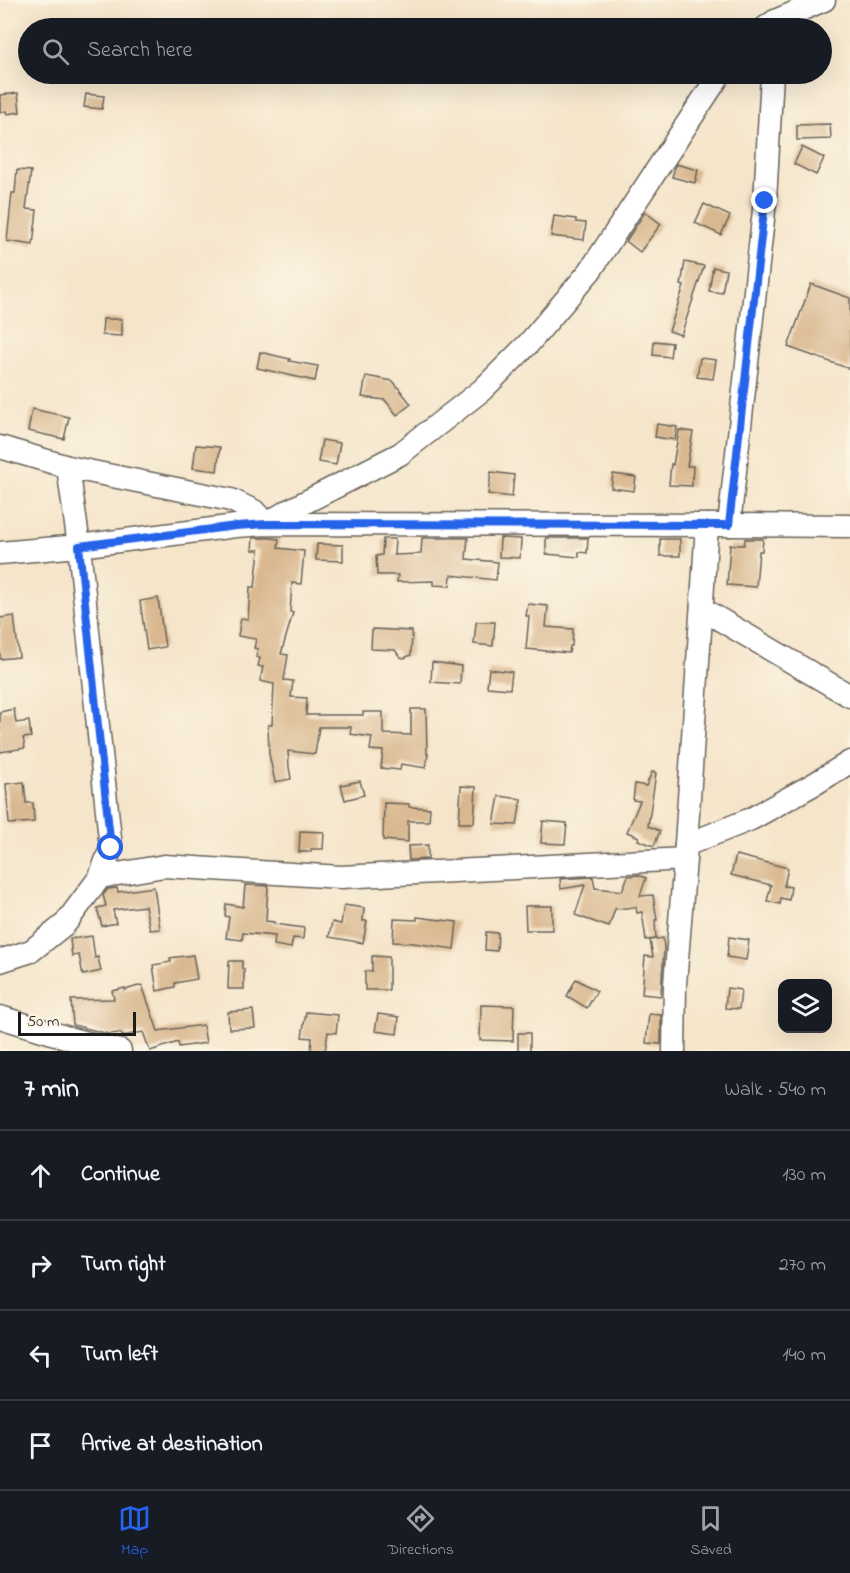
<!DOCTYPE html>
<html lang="en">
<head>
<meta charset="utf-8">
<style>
  :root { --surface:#171b24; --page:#242831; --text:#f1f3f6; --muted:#9ea1a6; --line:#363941; --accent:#2563eb }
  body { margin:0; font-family:"Indie Flower",sans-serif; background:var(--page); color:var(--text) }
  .controls { position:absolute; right:18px; bottom:18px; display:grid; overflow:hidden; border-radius:12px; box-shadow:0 6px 24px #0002 }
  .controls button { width:54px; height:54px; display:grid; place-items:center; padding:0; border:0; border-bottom:2px solid var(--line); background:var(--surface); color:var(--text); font:30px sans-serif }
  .scale { position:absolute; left:18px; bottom:15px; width:118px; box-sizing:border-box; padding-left:6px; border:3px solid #1c1c1c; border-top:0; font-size:16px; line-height:21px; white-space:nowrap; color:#1c1c1c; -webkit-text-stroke:4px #fcf5e5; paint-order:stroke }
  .stop { position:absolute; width:18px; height:18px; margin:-14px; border:4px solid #2563eb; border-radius:50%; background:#fff }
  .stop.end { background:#2563eb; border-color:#fff; box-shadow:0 2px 6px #0008 }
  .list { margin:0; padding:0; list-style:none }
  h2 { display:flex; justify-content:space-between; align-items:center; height:78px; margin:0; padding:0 24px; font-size:26px }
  h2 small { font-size:20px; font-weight:400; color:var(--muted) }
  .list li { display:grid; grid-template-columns:39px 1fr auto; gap:18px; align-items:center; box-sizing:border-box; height:90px; padding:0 24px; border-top:2px solid var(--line) }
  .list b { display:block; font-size:22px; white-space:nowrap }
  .list em { font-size:20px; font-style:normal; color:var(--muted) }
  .icon { flex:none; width:33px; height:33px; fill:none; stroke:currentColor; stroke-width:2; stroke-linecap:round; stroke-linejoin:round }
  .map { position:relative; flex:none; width:850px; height:1051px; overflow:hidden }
  .search { position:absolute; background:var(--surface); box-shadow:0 6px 24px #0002; left:18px; right:18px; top:18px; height:66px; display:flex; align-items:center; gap:15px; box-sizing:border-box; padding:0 21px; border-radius:33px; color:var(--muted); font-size:22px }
  .sheet { height:438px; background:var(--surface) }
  nav { display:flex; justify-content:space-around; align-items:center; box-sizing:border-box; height:84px; border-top:2px solid var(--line); background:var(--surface); font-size:16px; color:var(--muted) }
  nav a { display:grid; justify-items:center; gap:3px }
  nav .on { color:var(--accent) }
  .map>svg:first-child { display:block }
</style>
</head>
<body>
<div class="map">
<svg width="850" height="1051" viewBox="0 0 850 1051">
  <rect width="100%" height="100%" fill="#fcf5e5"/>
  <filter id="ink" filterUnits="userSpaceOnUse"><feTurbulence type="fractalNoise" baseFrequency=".0167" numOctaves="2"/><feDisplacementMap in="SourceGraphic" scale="12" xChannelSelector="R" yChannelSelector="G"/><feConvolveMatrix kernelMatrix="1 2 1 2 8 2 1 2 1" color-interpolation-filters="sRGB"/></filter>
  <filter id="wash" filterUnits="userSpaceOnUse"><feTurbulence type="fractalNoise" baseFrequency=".008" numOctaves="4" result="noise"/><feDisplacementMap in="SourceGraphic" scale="24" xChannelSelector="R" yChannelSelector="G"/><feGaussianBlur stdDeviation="1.35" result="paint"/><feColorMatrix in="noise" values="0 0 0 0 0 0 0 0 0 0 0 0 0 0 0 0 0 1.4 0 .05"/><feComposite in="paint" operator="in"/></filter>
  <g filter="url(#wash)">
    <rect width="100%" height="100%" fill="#f5e5ca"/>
    <g id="blocks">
      <g fill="#d9b88f">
        <path d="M18 93 20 112 7 114 6 111 0 112V95Z"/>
        <path d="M86 94 104 96 102 109 84 107Z"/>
        <path d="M830 124 831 139 797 140V125Z"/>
        <path d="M802 147 824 158 816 175 794 164Z"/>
        <path d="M676 164 698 170 695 183 672 177Z"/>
        <path d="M17 170 31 171 26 209 37 210 33 245 7 241 12 193H15Z"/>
        <path d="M704 204 730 216 721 235 695 223Z"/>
        <path d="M645 212 661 224 640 252 626 241Z"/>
        <path d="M554 216 576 219V222L586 223 584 240 551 236Z"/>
        <path d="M685 262 704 266 681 335 669 331 684 286 681 285Z"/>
        <path d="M713 267 726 270 722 293 709 291Z"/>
        <path d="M811 284 850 298V369L788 347Z"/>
        <path d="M103 319H122V336L102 335Z"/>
        <path d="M654 341 672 343 670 357 653 355Z"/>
        <path d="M260 352 290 359 289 361 318 366 315 381 257 368Z"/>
        <path d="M700 358 716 360 713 379 697 377Z"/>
        <path d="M366 376 393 381 411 404 397 415 385 400 362 397Z"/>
        <path d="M32 409 69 417 64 439 28 431Z"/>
        <path d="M657 424 677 427 675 440 655 437Z"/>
        <path d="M679 430 693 432 687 466H693L692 486 669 485 671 464 673 465Z"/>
        <path d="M322 440 340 443 336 465 318 462Z"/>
        <path d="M196 445 220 447 217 471 193 468Z"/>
        <path d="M491 472 514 475 512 497 488 494Z"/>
        <path d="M613 474 636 477 634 491 611 488Z"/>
        <path d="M253 538H271L279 539 278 548 304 551 301 584 292 583 290 612 293 613 281 654 288 655 284 680 293 681 291 697 307 698 306 715H363V712H383V733L385 734 411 735V709H426L427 754H428L426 768 401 764 400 770 381 768 383 751 370 750 372 737 350 734 351 727H319L315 754 288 751 289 767 291 779 275 782 269 754 268 725H272L274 684 260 681 263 667 258 666 260 658 256 657 258 649 254 648 256 639 238 636 241 618 248 619 250 587H255L259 550H252Z"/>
        <path d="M422 538H468L466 559 498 562 496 580 451 575 450 586 434 585V581L397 582 398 575H377L376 556 382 555 383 539H395L394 555 421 554Z"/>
        <path d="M500 538 521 539 520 558 499 557Z"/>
        <path d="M546 538H588L587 553 579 552V557L546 554Z"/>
        <rect x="660" y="539" width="20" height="17"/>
        <path d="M745 539H763L762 551H759L756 587 727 585 730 545H744Z"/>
        <path d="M317 544 343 545V561L316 560Z"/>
        <path d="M158 598 165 647 147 650 140 601Z"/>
        <path d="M528 604 548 606 546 627 573 629 572 646H570L569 653 526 649 529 616H526Z"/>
        <path d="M14 616 19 657 0 659V618Z"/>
        <path d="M477 622H495L493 646 474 644 476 623Z"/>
        <path d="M372 629 412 631 411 655 404 658 400 657 395 650 371 649Z"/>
        <path d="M432 662 461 666 460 684 431 682Z"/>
        <path d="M489 669 512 672 510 689 487 687Z"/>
        <path d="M14 709 16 723 29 721 31 737 23 738 25 748 0 752V712Z"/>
        <path d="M652 772 656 773 648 826 660 831 654 846 638 840 639 837 627 832 640 801 633 800 635 784 646 786Z"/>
        <path d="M360 781 364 795 345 800 341 785Z"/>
        <path d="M24 782 26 803H33L34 822 9 824 6 784Z"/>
        <path d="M461 786 476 787 474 823H459Z"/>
        <path d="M499 796 521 799 517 825 494 824Z"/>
        <path d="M384 803 409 804V807L430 808 429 821H408V842L383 840Z"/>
        <path d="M543 821 567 823 565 844 541 843Z"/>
        <path d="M300 831 324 832 323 849H311V852H299Z"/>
        <path d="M428 845V859L409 860 408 846Z"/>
        <path d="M736 855 788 868 784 886 791 887 789 900 781 898 780 904 767 901 771 885 731 875Z"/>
        <path d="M639 875 646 878 640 896 653 895 657 920H655L656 939 646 940 642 912 637 913 636 907 615 909 609 927 575 915 585 885 561 889 560 879 593 877 595 888 622 891 628 876Z"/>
        <path d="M245 885 268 886 266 921 274 922V924L304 928 303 939 293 938 291 948 274 945 275 936 243 933 242 940 226 938 229 917 225 916 226 904 243 907Z"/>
        <path d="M154 887 160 929 150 930 145 906 113 910 116 923 102 926 97 908 106 906 103 895 108 889 117 888 118 892Z"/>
        <path d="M344 905 364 908 363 921H367L363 943 329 937 332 922 341 924Z"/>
        <path d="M525 906H552V930H526Z"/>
        <path d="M417 917 457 922 454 949 413 943 393 942 394 919 417 920Z"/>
        <path d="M486 932 498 933 497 951 485 950Z"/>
        <path d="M92 936 95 958 98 957 101 971 83 975 79 955 72 956 70 939Z"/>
        <path d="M729 937 749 940 746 960 727 957Z"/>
        <path d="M663 938 664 948 661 996 642 994 645 956 653 957 650 940Z"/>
        <path d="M193 955 197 979 175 983V987L157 991 153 965 171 962 170 958Z"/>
        <path d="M372 956 389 957V990H365V971H372Z"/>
        <path d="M229 961H242V969H244V989H228Z"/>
        <path d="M576 979 597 991 587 1008 567 996Z"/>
        <path d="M142 985 158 1031 203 1025 206 1043 179 1047 178 1042 150 1051 143 1032 122 1036 121 1033 109 1034 73 1025 71 1000 114 999 112 991 125 988V990Z"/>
        <path d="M727 988 741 990 739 1009 725 1008Z"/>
        <path d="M481 1005 514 1006 513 1041 480 1040Z"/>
        <path d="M253 1010 255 1028 229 1029 228 1012Z"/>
        <path d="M306 1012 338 1015 336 1033 328 1032 325 1051H311L312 1038 302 1037Z"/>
        <path d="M378 1014 399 1017 397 1034 375 1031Z"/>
        <path d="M649 1014 661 1015V1044L646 1043Z"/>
        <rect x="518" y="1033" width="12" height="18"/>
      </g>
    </g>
  </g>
  <g filter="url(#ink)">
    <use href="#blocks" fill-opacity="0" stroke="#686259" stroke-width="1.5"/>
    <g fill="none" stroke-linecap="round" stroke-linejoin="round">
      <g stroke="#686259" stroke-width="25">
        <g id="minor">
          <path d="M765 28 775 21 824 0"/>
          <path d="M0 447 68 467 231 500 254 511 266 524 288 511 400 454 482 390 529 343 590 271 720 74"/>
          <path d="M729 525 850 526"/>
          <path d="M0 553 79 546 236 526 266 524 729 525 765 201 772 74"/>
          <path d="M702 609 850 696"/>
          <path d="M686 845 751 819 816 783 850 762"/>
          <path d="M100 877 164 866 341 877 685 859"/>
          <path d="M0 961 31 951 65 924 100 877 111 848 79 546 68 467"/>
          <path d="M0 1017 75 1040 120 1051"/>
          <path d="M674 1051 675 984 685 859 707 525"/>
        </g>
      </g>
      <use href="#minor" stroke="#fff" stroke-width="22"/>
    </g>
  </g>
  <g fill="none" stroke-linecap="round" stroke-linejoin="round" filter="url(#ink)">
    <path stroke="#2563eb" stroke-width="8" d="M111 848 79 546 236 526 266 524 729 525 765 201"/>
  </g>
</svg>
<div class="controls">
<button><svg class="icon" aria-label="layers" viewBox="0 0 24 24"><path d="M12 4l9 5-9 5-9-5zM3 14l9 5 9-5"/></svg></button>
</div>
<div class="scale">50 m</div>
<div class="stop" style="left:111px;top:848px"></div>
<div class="stop end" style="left:765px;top:201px"></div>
<div class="search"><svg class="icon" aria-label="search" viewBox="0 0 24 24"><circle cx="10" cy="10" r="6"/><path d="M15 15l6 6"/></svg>Search here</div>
</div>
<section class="sheet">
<h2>7 min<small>Walk · 540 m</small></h2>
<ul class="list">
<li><svg class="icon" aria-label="ahead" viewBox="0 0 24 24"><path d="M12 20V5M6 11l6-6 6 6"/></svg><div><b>Continue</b></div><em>130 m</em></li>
<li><svg class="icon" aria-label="right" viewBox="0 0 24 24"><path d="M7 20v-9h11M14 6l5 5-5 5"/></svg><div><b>Turn right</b></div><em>270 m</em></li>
<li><svg class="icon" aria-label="left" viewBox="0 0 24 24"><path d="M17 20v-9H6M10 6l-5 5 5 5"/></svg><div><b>Turn left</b></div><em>140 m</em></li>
<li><svg class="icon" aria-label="arrive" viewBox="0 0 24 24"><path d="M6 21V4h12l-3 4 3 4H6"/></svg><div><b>Arrive at destination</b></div></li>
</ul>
</section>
<nav>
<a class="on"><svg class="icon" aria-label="map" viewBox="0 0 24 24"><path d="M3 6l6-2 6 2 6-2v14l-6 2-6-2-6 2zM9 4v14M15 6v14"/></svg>Map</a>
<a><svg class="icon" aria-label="directions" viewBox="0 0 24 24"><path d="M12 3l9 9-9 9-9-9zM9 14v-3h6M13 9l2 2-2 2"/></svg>Directions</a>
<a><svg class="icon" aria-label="saved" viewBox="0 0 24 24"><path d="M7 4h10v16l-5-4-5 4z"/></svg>Saved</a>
</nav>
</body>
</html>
